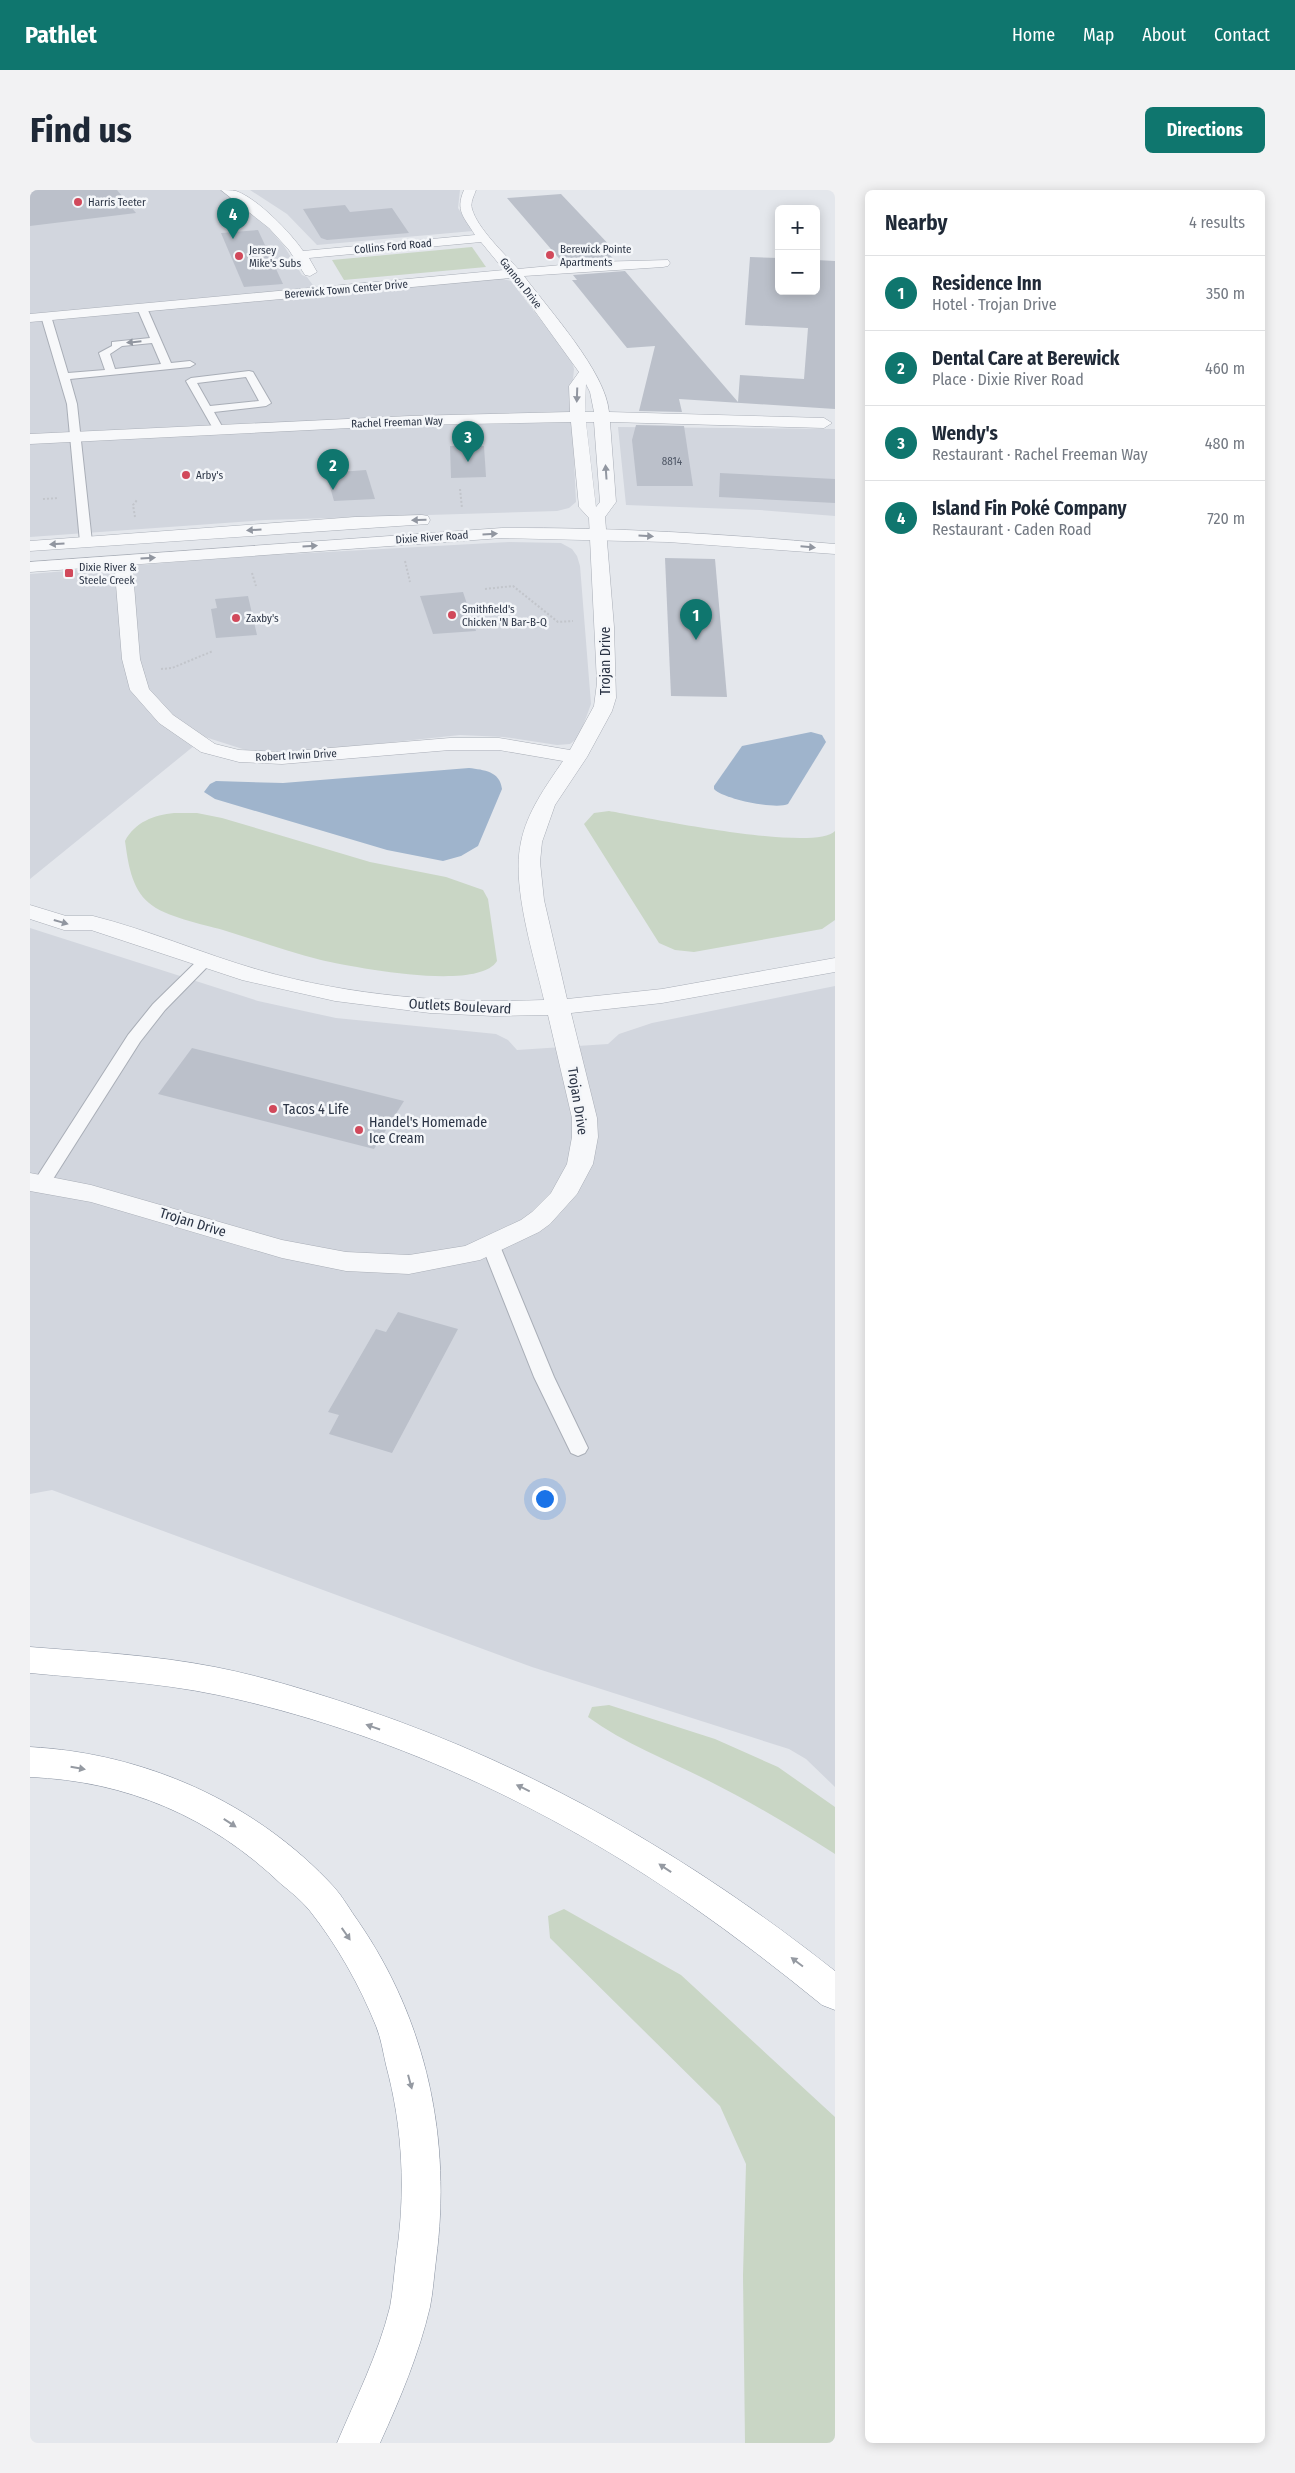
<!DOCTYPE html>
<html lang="en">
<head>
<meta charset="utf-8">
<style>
  :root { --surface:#fff; --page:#f2f2f3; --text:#1f2937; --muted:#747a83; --line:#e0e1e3; --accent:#0f766e }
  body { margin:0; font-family:"Fira Sans Condensed",sans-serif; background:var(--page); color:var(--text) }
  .controls { position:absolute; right:15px; top:15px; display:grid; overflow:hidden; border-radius:8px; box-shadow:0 2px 12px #0003 }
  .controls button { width:45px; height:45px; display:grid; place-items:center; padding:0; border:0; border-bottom:1px solid var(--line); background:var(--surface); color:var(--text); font:25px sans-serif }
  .you { position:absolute; left:514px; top:1308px; width:18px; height:18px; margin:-12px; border:4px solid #fff; border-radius:50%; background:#1a73e8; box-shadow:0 0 0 8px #1a73e833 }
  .badge { display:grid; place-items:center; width:32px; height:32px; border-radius:50%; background:var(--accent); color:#fff; font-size:16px; font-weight:700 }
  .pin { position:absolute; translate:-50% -41px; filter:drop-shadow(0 1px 2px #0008) }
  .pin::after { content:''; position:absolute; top:26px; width:18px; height:15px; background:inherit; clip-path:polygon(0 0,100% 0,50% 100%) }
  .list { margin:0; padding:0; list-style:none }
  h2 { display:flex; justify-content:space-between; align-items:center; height:65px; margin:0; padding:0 20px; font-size:21px }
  h2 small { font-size:16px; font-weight:400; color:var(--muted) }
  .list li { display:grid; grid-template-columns:32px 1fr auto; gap:15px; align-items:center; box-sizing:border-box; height:75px; padding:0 20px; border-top:1px solid var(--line) }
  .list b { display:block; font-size:19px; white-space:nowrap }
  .list p { margin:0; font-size:16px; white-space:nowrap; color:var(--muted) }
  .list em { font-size:16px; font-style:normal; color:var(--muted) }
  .map { position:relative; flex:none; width:805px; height:2253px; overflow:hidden; border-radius:8px }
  header { display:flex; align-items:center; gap:30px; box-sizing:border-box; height:70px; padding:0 25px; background:var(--accent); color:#fff }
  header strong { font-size:24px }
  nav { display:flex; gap:28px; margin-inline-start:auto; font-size:18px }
  .intro { display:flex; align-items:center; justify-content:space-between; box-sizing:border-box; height:120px; padding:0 30px }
  h1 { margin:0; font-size:35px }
  .button { padding:12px 22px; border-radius:8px; background:var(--accent); color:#fff; font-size:18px; font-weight:700 }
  main { display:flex; gap:30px; padding:0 30px }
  aside { flex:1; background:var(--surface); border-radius:8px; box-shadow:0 2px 12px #0003 }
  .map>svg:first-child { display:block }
</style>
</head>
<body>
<header>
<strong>Pathlet</strong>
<nav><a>Home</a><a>Map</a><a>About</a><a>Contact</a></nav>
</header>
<div class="intro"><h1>Find us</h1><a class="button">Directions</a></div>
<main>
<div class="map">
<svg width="805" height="2253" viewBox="0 0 805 2253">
  <rect width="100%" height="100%" fill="#e4e7ec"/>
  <g fill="#d2d6de">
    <path d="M0 0H190L213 14 235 34 254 56 272 85 277 87 290 105 469 88 481 91 542 171 544 179 541 209 546 312 539 318 527 321 235 330 0 347Z"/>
    <path d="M220 0H430L428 18 443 41 287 55 257 24Z"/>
    <path d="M588 237 805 239V326L730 320 596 315Z"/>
    <path d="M479 352 531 353 542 359 547 366 550 376 561 514 549 547 540 554 527 555 474 547 430 545 298 559 222 562 175 547 0 689V384L208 367Z"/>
    <path d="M0 738 228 811 306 828 466 844 478 850 487 860 578 854 589 844 622 833 805 796V1597L776 1569 759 1559 502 1477 22 1300 0 1304Z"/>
  </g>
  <g fill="#c9d6c5">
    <path d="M442 57 456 77 314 90 302 70Z"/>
    <path d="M579 621C614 627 784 663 805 641V730L792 739 664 762 645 760 629 753 554 634 564 623Z"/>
    <path d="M144 623H167L192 628 340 672 416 687 453 700 458 709 467 771C448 802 323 777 291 770 258 762 226 750 193 740 172 734 135 727 119 713 101 698 98 672 95 651 105 632 124 625 144 623Z"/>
    <path d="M579 1515 685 1549 748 1577 805 1617V1664C764 1638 723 1613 679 1591 638 1570 595 1554 558 1527L562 1517Z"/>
    <path d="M534 1719 651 1785 805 1927V2253H715L713 2085 716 1974 690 1916 520 1748 518 1726Z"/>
  </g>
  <g fill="#9fb4cc">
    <path d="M781 542 792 545 796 552 758 614C746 620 693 609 684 599V596L712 556Z"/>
    <path d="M439 578C454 580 470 581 472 599L448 656 431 666 413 671 357 660 185 609 174 602 180 594 186 591 253 593Z"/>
  </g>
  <g fill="#bbc0ca">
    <path d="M0 0H87L106 23 0 36Z"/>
    <path d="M531 4 585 61 578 62 584 70 533 73 477 8Z"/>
    <path d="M315 15 320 22 362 18 379 43 297 50 291 48 273 19Z"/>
    <path d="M228 40 253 94 214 97 191 43Z"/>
    <path d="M720 67 749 68V101H786V70L805 71V219L649 209 652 222 609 221 625 156 597 158 542 90H547L543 85 595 81 708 212 710 185 774 189 778 138 715 135Z"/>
    <path d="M606 235 654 236 663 296H607L602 250Z"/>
    <path d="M420 256H454L456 287 421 288Z"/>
    <path d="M336 280 345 309 304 311 296 283Z"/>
    <path d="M690 283 805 289V313L689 307Z"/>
    <path d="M635 368 685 369 697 507 641 506Z"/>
    <path d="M433 402 446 441 403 444 390 406Z"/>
    <path d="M218 406 227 445 186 448 181 419 187 418 185 409Z"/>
    <path d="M162 858 374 911 344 959 128 904Z"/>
    <path d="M368 1122 428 1139 362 1263 299 1244 309 1225 298 1222 346 1139 356 1142Z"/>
  </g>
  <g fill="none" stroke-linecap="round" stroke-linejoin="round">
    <g stroke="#a9aeb7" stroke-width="2">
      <g id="service">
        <path d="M112 115 117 118 141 173 160 171 165 174 160 177 40 189 47 214 62 352 56 356 50 352 37 214 11 126 16 123 21 126 38 183 75 180 69 163 82 156V152L120 148 107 118ZM122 153 131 174 85 179 80 164 92 156Z"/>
        <path d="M219 181 223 182 241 213 236 216 184 222 194 240 189 243 185 242 156 191 161 188ZM216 187 229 211 180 216 167 193Z"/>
        <path d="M176 765 184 770 135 820 110 852 18 997H6L3 993 98 845 123 814 171 767Z"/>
        <path d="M461 1050 467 1052 470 1056 524 1187 558 1258 555 1263 548 1266 541 1263 504 1187 452 1056 455 1052Z"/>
      </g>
    </g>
    <g stroke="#a9aeb7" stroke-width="1">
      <path id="minor" d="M191 0C195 0 202 0 206 1 227 8 261 43 273 61L445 45C434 27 425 21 434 0H446C444 6 440 12 442 19 448 39 474 63 488 79L563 72 638 70 640 73 638 76 633 77 494 86C519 120 576 182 579 222L794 228 802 233 794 238 580 232 586 312 575 327 584 437 586 508 582 521 557 567 525 615 512 652 510 672 514 710 537 809 632 799 805 768V782L632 813 541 823 567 928 568 947 563 974 547 1004 520 1034 509 1042 450 1070 379 1084 316 1081 252 1068 61 1012 0 1001V983L61 995 252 1050 316 1062 379 1065 435 1056 491 1030 502 1022 521 1003 537 974 542 947V928L518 825 464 826 400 823 305 811 212 790 61 740H34L0 729V715L36 726H63C119 740 173 764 229 780 321 806 419 814 514 810 504 766 481 696 491 652 497 622 516 596 533 571L469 560H420L252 574 209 572 171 562 129 533 100 500 92 469 84 370 87 366H99L102 370 110 469 119 499 143 525 185 554 209 560 252 562 420 548H469L540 560 564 516 567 493 559 328 549 317 541 232 380 235 0 254V244L380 226 540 222 539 196 549 182 481 88 0 132V124L474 80 451 52 279 68 287 82 280 86 275 85 259 60 239 38ZM556 194 560 202 564 222H555ZM556 232H564L570 312 566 317Z"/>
    </g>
    <g stroke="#a9aeb7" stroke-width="1">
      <g id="tertiary">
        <path d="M392 325 398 326 400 330 398 334 0 361V351L325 327Z"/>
        <path d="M472 338C583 337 694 344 805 354V364L638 352 472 348 0 382V372Z"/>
      </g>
    </g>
    <g stroke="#8b94a3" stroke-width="1">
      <g id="motorway">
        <path d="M0 1457C62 1462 124 1465 185 1477 236 1487 286 1503 334 1519 507 1578 662 1668 805 1781V1820L792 1815C749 1780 705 1746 659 1714 518 1616 356 1541 188 1505 126 1492 63 1489 0 1483Z"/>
        <path d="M0 1557C114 1563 226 1612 304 1697 313 1707 320 1720 328 1731 397 1831 422 1950 406 2070 404 2086 403 2102 400 2117 389 2164 370 2209 350 2253H307C326 2208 348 2165 360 2117 363 2101 364 2084 366 2068 376 2003 373 1938 356 1875 353 1862 351 1848 346 1836 330 1796 307 1755 280 1721 272 1711 261 1702 251 1694 181 1627 97 1591 0 1587Z"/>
      </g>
    </g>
    <g stroke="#c2c5cb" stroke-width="2" stroke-dasharray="2 2" stroke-linecap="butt">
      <path d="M430 299 432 318"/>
      <path d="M13 309 29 308"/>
      <path d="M105 327 103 315 107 310"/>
      <path d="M375 371 380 392"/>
      <path d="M222 383 226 396"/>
      <path d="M455 399 483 396 528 432 543 431"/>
      <path d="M131 479 142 478 183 461"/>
    </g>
    <use href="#service" fill="#f7f8fa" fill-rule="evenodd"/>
    <use href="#minor" fill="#f7f8fa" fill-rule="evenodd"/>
    <use href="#tertiary" fill="#f7f8fa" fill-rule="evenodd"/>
    <use href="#motorway" fill="#fff" fill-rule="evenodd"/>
  </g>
  <defs><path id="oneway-solid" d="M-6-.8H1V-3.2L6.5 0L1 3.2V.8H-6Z" transform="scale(1.25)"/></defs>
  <g fill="#9196a0">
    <use href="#oneway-solid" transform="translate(104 152) rotate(174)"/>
    <use href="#oneway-solid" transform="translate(547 205) rotate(92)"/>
    <use href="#oneway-solid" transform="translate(576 282) rotate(-94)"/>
    <use href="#oneway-solid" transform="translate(389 330) rotate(178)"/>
    <use href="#oneway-solid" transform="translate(224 340) rotate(176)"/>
    <use href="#oneway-solid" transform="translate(460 344) rotate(-3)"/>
    <use href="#oneway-solid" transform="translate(616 346) rotate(3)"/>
    <use href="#oneway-solid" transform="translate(27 354) rotate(176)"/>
    <use href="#oneway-solid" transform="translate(280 356) rotate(-4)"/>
    <use href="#oneway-solid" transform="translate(778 357) rotate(5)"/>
    <use href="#oneway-solid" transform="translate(118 368) rotate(-4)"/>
    <use href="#oneway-solid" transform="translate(31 732) rotate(16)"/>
  </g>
  <g fill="#959aa2">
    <use href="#oneway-solid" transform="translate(343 1537) rotate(-161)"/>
    <use href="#oneway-solid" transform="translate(48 1578) rotate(10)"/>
    <use href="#oneway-solid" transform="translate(493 1598) rotate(-154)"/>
    <use href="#oneway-solid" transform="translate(200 1633) rotate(33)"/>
    <use href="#oneway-solid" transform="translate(635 1678) rotate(-146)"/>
    <use href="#oneway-solid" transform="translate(316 1744) rotate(55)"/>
    <use href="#oneway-solid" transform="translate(767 1772) rotate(-143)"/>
    <use href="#oneway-solid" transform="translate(380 1892) rotate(75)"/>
  </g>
  <g fill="#d1495b" stroke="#f4f6f9" stroke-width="2">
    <circle cx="48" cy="12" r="5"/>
    <circle cx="520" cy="65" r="5"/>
    <circle cx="209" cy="66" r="5"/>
    <circle cx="156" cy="285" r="5"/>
    <rect x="34" y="378" width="10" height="10" rx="2.5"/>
    <circle cx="422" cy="425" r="5"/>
    <circle cx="206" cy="428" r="5"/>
    <circle cx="243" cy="919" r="5"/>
    <circle cx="329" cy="940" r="5"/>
  </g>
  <g text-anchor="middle" stroke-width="5" stroke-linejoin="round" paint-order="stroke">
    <g font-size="11" fill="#2b3445" stroke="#f4f6f9" text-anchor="start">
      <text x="58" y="16">Harris Teeter</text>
      <text x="530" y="63">Berewick Pointe<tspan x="530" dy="13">Apartments</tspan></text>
      <text x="219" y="64">Jersey<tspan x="219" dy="13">Mike's Subs</tspan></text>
      <text x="166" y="289">Arby's</text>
      <text x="49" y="381">Dixie River &amp;<tspan x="49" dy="13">Steele Creek</tspan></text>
      <text x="432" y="423">Smithfield's<tspan x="432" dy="13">Chicken 'N Bar-B-Q</tspan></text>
      <text x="216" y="432">Zaxby's</text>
    </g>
    <g font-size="11" fill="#2b3445" stroke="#f4f6f9">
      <text transform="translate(363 56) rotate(-5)" y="4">Collins Ford Road</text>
      <text transform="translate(491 93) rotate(52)" y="4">Gannon Drive</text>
      <text transform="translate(316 99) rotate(-5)" y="4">Berewick Town Center Drive</text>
      <text transform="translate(367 232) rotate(-2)" y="4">Rachel Freeman Way</text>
      <text transform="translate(402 347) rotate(-4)" y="4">Dixie River Road</text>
      <text transform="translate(266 565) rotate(-3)" y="4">Robert Irwin Drive</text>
    </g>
    <g font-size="11" fill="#4f5766">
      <text x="642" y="275">8814</text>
    </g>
    <g font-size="14" fill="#2b3445" stroke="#f4f6f9">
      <text transform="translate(575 471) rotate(-90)" y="5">Trojan Drive</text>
      <text transform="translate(430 816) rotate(3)" y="5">Outlets Boulevard</text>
      <text transform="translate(548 911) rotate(81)" y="5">Trojan Drive</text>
      <text transform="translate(163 1032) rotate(17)" y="5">Trojan Drive</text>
    </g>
    <g font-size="14" fill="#2b3445" stroke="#f4f6f9" text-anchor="start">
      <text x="253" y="924">Tacos 4 Life</text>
      <text x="339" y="937">Handel's Homemade<tspan x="339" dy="16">Ice Cream</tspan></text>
    </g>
  </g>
</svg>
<div class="controls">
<button>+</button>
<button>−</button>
</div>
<div class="you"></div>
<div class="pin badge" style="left:666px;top:450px">1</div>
<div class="pin badge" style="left:303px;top:300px">2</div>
<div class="pin badge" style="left:438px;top:272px">3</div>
<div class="pin badge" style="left:203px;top:49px">4</div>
</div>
<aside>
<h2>Nearby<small>4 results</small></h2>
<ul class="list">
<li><span class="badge">1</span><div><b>Residence Inn</b><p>Hotel · Trojan Drive</p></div><em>350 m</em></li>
<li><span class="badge">2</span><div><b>Dental Care at Berewick</b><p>Place · Dixie River Road</p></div><em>460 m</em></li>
<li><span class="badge">3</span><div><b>Wendy's</b><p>Restaurant · Rachel Freeman Way</p></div><em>480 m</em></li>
<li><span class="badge">4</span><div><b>Island Fin Poké Company</b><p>Restaurant · Caden Road</p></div><em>720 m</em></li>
</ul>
</aside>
</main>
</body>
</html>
